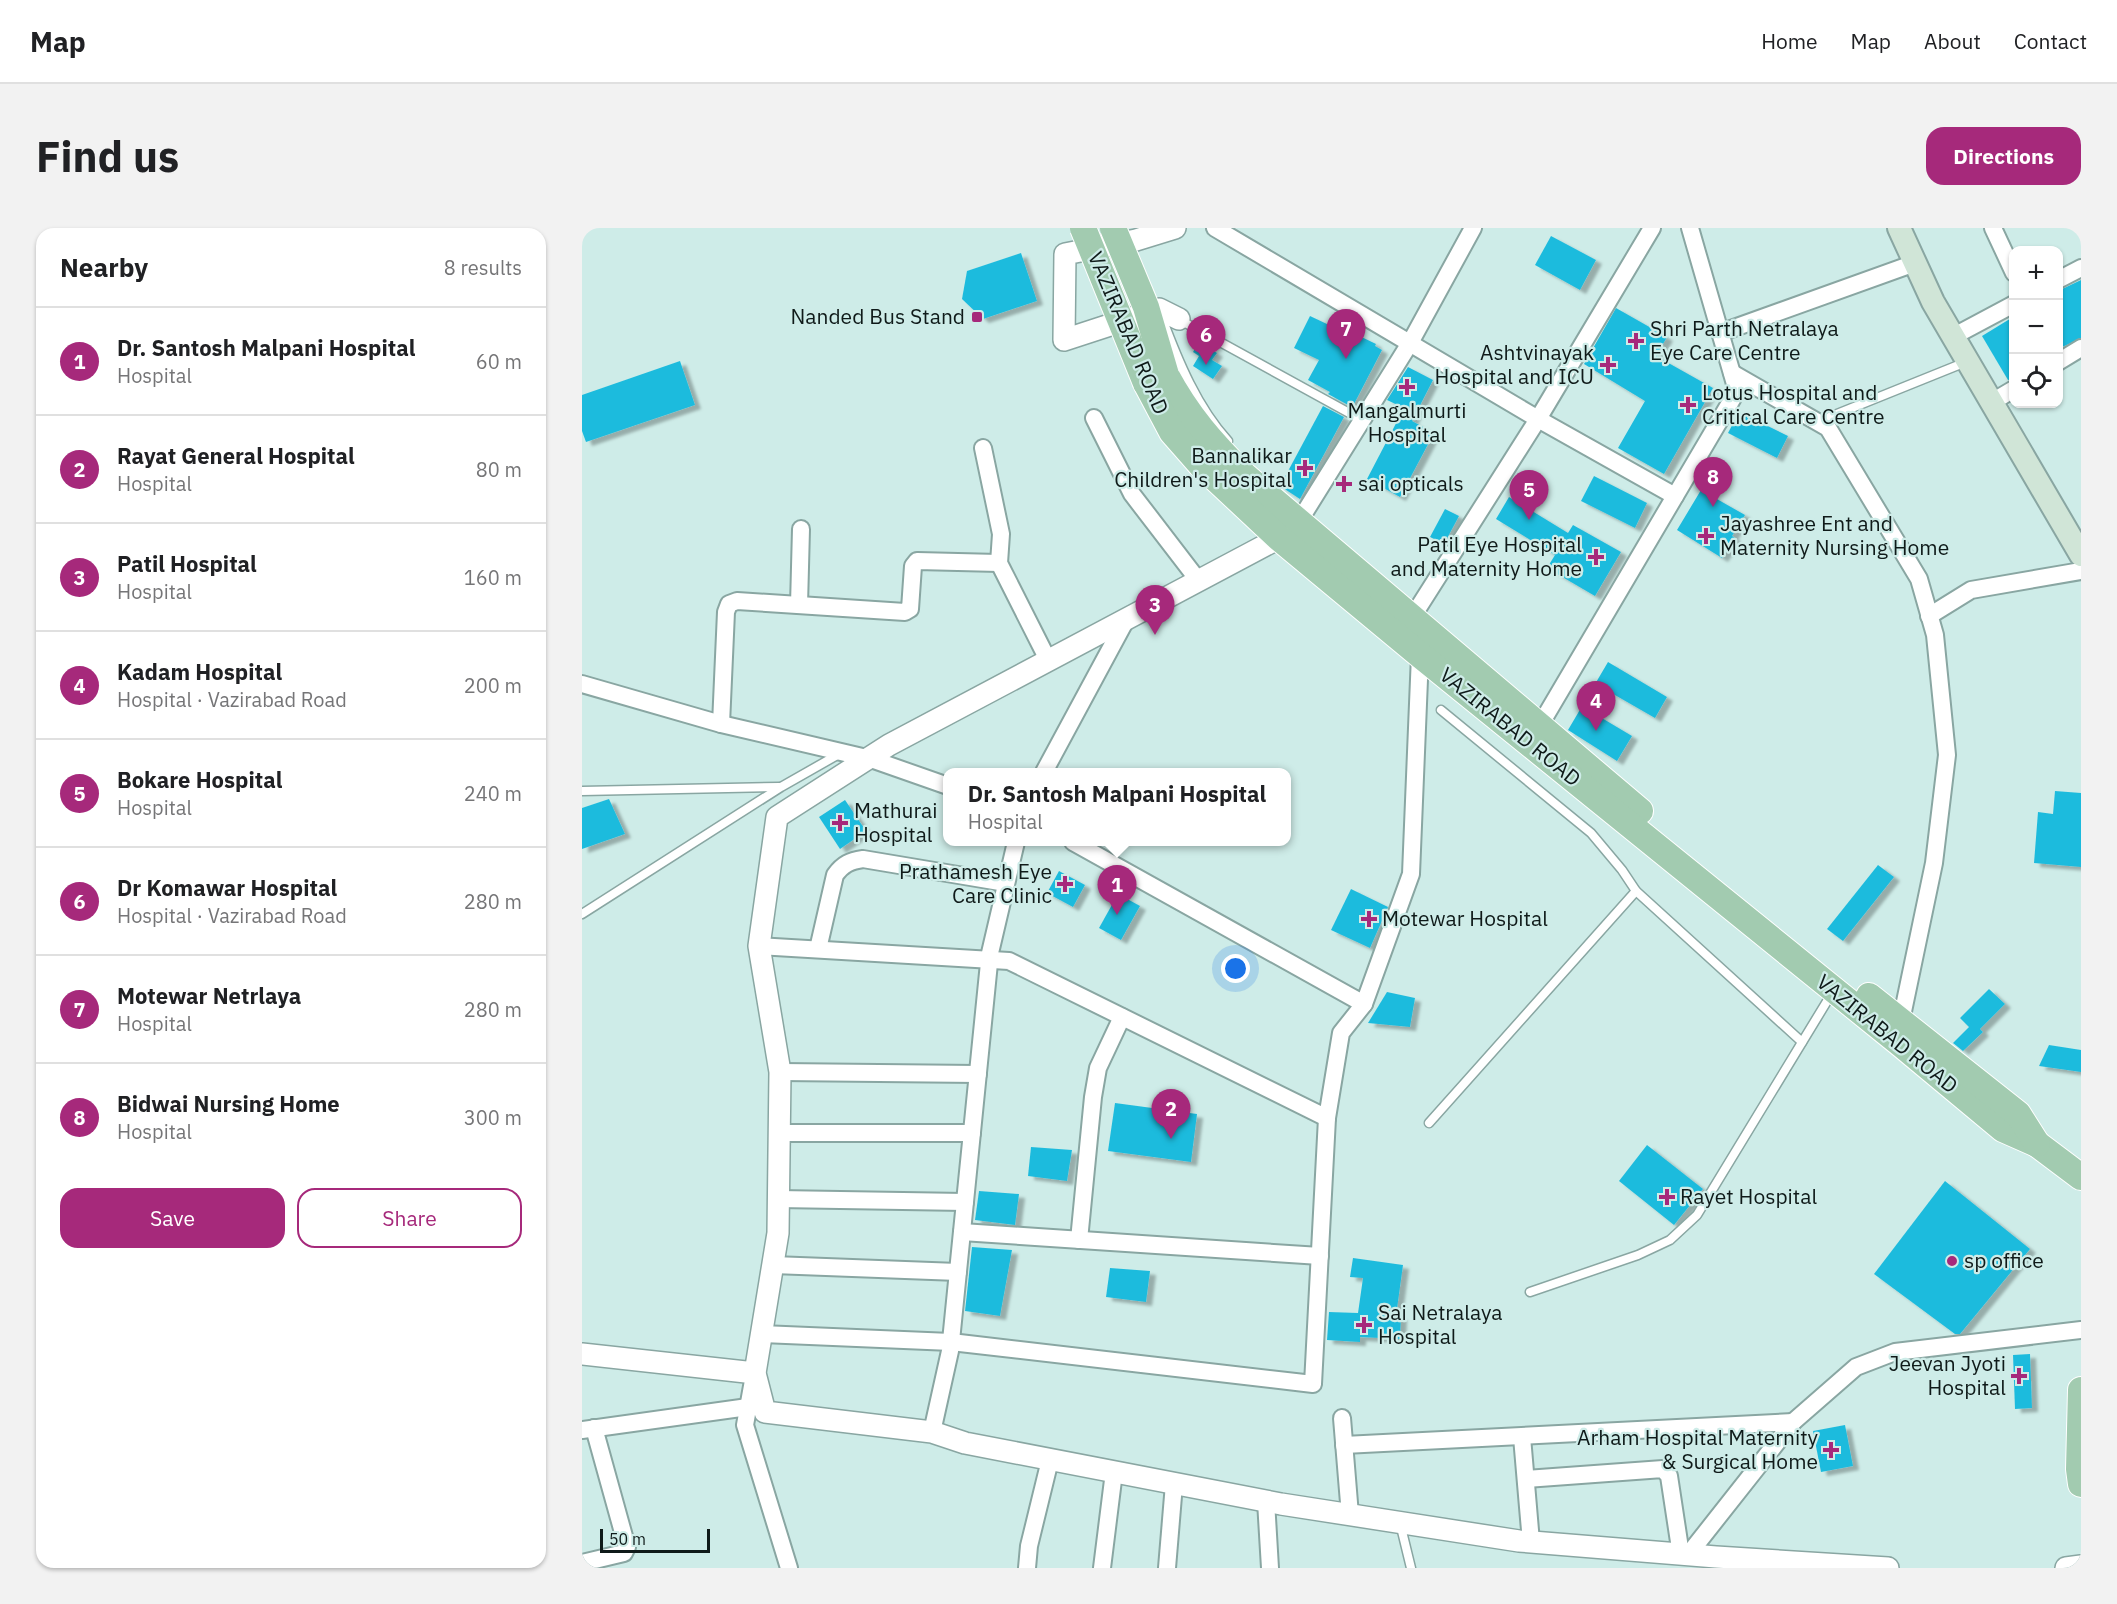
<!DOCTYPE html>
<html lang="en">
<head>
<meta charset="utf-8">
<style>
  :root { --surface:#fff; --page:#f2f2f2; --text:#202124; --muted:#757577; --line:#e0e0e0; --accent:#a6297b }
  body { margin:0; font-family:"IBM Plex Sans",sans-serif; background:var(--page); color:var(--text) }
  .controls { position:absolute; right:18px; top:18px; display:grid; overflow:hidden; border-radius:12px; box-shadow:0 2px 4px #0004 }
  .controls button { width:54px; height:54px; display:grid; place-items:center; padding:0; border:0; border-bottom:2px solid var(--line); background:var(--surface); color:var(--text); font:30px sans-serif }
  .scale { position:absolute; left:18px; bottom:15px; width:110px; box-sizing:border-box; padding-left:6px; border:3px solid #0f1a19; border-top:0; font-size:16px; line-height:21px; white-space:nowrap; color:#0f1a19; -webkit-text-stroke:4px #ceece8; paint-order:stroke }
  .you { position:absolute; left:654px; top:741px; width:21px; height:21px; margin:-15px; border:4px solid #fff; border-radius:50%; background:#1a73e8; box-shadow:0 0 0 9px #1a73e833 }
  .badge { display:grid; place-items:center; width:39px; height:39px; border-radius:50%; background:var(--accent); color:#fff; font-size:20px; font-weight:700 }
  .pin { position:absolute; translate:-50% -50px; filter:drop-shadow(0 2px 3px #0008) }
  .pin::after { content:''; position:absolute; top:32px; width:21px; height:18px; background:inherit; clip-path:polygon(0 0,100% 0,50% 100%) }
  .popup { position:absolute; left:361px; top:540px; width:348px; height:78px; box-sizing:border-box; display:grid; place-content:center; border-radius:12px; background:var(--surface); filter:drop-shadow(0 2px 4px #0005); font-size:20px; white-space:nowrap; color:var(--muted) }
  .popup b { font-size:22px; color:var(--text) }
  .popup::after { content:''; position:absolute; left:50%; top:100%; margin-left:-12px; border:12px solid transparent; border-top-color:var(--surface) }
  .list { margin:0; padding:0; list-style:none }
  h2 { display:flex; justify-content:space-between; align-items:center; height:78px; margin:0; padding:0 24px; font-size:26px }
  h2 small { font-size:20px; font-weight:400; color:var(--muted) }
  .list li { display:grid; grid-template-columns:39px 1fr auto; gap:18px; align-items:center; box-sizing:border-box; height:108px; padding:0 24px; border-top:2px solid var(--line) }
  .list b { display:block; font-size:22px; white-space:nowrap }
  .list p { margin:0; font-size:20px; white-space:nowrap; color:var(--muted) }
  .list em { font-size:20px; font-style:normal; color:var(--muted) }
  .actions { display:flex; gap:12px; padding:18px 24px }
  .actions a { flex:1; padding:14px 0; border:2px solid var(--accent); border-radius:18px; text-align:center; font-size:21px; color:var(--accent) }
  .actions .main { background:var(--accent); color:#fff }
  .icon { flex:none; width:33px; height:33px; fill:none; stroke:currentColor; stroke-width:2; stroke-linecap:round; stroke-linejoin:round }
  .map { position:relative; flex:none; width:1499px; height:1340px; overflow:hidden; border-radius:18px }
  header { display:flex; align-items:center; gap:36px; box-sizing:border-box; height:84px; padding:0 30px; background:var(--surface); border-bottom:2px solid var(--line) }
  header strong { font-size:28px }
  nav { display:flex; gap:33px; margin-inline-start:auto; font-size:21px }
  .intro { display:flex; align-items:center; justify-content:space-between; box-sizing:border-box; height:144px; padding:0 36px }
  h1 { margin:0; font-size:42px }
  .button { padding:15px 27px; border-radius:18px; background:var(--accent); color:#fff; font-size:21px; font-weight:700 }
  main { display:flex; gap:36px; padding:0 36px }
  aside { flex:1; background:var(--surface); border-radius:18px; box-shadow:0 2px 4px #0004 }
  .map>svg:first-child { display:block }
</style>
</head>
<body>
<header>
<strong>Map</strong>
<nav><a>Home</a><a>Map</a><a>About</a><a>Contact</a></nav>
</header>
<div class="intro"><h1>Find us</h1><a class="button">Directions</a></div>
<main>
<aside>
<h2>Nearby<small>8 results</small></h2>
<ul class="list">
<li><span class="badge">1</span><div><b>Dr. Santosh Malpani Hospital</b><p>Hospital</p></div><em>60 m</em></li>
<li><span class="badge">2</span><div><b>Rayat General Hospital</b><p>Hospital</p></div><em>80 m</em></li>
<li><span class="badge">3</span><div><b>Patil Hospital</b><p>Hospital</p></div><em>160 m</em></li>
<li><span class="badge">4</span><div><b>Kadam Hospital</b><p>Hospital · Vazirabad Road</p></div><em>200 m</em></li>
<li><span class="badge">5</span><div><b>Bokare Hospital</b><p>Hospital</p></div><em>240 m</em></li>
<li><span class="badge">6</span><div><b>Dr Komawar Hospital</b><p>Hospital · Vazirabad Road</p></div><em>280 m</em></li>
<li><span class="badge">7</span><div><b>Motewar Netrlaya</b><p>Hospital</p></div><em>280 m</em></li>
<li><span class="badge">8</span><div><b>Bidwai Nursing Home</b><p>Hospital</p></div><em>300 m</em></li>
</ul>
<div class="actions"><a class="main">Save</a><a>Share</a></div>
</aside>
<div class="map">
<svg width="1499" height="1340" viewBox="0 0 1499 1340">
  <defs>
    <filter id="shadow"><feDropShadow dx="6" dy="4" stdDeviation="1.5" flood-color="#0004"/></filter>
  </defs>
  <rect width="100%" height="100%" fill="#ceece8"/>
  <g fill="#1fbbdd" filter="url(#shadow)">
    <path d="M969 8 1014 32 998 62 953 37Z"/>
    <path d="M439 25 455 73 401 91 380 71 385 43Z"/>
    <path d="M1499 52V110L1476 121V63Z"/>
    <path d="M1034 80 1085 109 1074 128 1131 160 1082 246 1036 220 1063 173 1002 136Z"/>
    <path d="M728 88 766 106 767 103 794 116 793 118 800 122 772 176 769 175 768 178 746 166 748 164 726 152 737 132 712 120Z"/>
    <path d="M1431 89V151L1426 152 1400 108Z"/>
    <path d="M617 114 635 125 630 132 640 138 631 151 611 138 617 128 611 124Z"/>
    <path d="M98 133 113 177 4 214 0 203V167Z"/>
    <path d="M826 139 851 152 830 193 852 205 818 269 785 251 822 180 805 172Z"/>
    <path d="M741 178 762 189 718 271 698 258Z"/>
    <path d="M1157 184 1206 208 1195 230 1146 205Z"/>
    <path d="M1012 248 1065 275 1053 300 999 273Z"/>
    <path d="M1119 262 1163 287 1150 308 1153 310 1140 330 1095 302Z"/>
    <path d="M927 269 986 305 991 297 1039 324 1013 368 965 340 973 327 914 291Z"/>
    <path d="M863 281 877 288 862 316 848 309Z"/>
    <path d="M1026 434 1085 469 1073 490 1026 463 1013 486 1050 508 1035 533 986 502Z"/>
    <path d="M1473 563 1499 565V639L1452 635 1456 584 1471 586Z"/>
    <path d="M27 571 43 606 0 621V580Z"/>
    <path d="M263 572 284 603 258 621 237 589Z"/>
    <path d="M1296 637 1312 649 1261 713 1245 701Z"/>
    <path d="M477 643 503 657 491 679 465 665Z"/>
    <path d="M769 661 806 679 788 720 749 702Z"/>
    <path d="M536 666 558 678 539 712 517 700Z"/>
    <path d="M1407 761 1423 776 1398 801 1401 804 1381 823 1371 815 1387 799 1378 790Z"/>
    <path d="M805 764 833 770 828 799 786 795Z"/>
    <path d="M1467 817 1499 822V844L1457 838Z"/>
    <path d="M533 875 615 886 609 934 526 923Z"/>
    <path d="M1065 917 1121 961 1092 997 1037 953Z"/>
    <path d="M449 919 490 922 485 953 446 948Z"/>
    <path d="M1363 953 1448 1021 1378 1106H1373L1292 1046Z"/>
    <path d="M397 963 437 966 433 997 393 992Z"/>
    <path d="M390 1019 430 1022 418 1088 383 1083Z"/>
    <path d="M771 1030 821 1037 814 1088H819L818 1111 778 1109V1114L745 1112 747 1084 776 1085 781 1050 768 1049Z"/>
    <path d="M528 1040 568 1043 564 1074 524 1069Z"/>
    <path d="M1448 1126 1450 1180 1433 1181 1431 1127Z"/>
    <path d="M1263 1197 1271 1238 1239 1244 1231 1203Z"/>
  </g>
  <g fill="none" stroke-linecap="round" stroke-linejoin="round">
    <g stroke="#89a6a2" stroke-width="11">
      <g id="service">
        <path d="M580 90C596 133 615 179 646 213"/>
        <path d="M598 92 780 192"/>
        <path d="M1235 194 1384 134"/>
        <path d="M859 482 1009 605 1040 642 1054 663 1220 814"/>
        <path d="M0 563 197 559"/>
        <path d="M0 686 199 559 257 526"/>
        <path d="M847 895 1054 663"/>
        <path d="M948 1064 1056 1027 1088 1012 1115 987 1250 765"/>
        <path d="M818 1295 829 1340"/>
      </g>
    </g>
    <g stroke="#89a6a2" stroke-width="20">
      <g id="minor">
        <path d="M633 0 956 191 1070 0"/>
        <path d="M1411 0 1432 45"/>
        <path d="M1476 52 1499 40"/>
        <path d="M1138 105 1333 35"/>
        <path d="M1372 108 1432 76"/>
        <path d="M1476 134 1499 120"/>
        <path d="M1150 145 1246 200 1337 351 1353 407 1365 527 1352 635 1319 793"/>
        <path d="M1410 174 1432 161"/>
        <path d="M512 190 550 266 616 352"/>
        <path d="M401 220 419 306 417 335 466 432"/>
        <path d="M716 295 828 115 891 0"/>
        <path d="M217 377 219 301"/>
        <path d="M831 388 956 191 1093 268"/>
        <path d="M1347 388 1389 362 1499 343"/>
        <path d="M0 456 139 496 289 531 366 558"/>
        <path d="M139 496 144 384 147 376 155 373 323 384 328 381 331 338 335 333 417 335"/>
        <path d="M954 504 1155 163 1108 0"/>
        <path d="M462 544 545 390"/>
        <path d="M491 614 782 776 829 646 838 427"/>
        <path d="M177 718 427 733 745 890 759 805 782 776"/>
        <path d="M236 721 253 647C261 636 268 633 281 631L424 655"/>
        <path d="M198 844 396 846"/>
        <path d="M197 905H390"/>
        <path d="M196 971 383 974"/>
        <path d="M380 1004 738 1028"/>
        <path d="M497 1012 511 869 516 840 540 789"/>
        <path d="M191 1037 376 1044"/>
        <path d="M179 1106 369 1114 731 1156 745 890"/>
        <path d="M172 1147 163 1197 207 1340"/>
        <path d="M760 1190 768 1287"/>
        <path d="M0 1202 166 1179"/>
        <path d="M350 1204 368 1123 408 725 434 614"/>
        <path d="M940 1209 949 1314"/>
        <path d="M762 1217 1211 1194"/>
        <path d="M944 1251 1081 1241 1087 1248 1099 1327"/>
        <path d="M684 1273 688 1340"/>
        <path d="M1106 1327 1211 1194 1274 1139 1313 1124 1499 1102"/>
        <path d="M0 1335 42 1325 45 1319 12 1200"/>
        <path d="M445 1340 447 1318 468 1232"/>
        <path d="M520 1340 532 1244"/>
        <path d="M585 1340 592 1256"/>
      </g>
    </g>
    <g stroke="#89a6a2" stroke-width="24">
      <g id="tertiary">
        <path d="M593 0 554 12 483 26 482 112 577 81 597 91"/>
        <path d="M709 300 697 310 307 517 195 589 177 718 198 844 196 1005 173 1145 183 1184 350 1204 383 1215 699 1276 937 1313 1134 1329 1306 1340"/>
        <path d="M0 1126 173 1145"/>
        <path d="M1484 1340 1499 1338"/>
      </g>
    </g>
    <g stroke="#89a6a2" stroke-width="26">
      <path id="secondary" d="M1317 0 1351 74 1499 327"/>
    </g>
    <g stroke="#fff" stroke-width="28">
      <g id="primary">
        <path d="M584 147C606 188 630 215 663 248L1058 583"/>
        <path d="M564 155 590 204 619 237 697 310 838 427 1320 817 1421 901 1455 916 1499 949"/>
        <path d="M1287 768 1436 886 1455 916"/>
        <path d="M1499 1162 1497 1241 1499 1256"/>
      </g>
    </g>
    <use href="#service" stroke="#fff" stroke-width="8"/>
    <use href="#minor" stroke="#fff" stroke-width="16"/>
    <use href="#tertiary" stroke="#fff" stroke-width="21"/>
    <use href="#secondary" stroke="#d0e5d7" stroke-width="22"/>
    <use href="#primary" stroke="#a2cbb0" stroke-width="26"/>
    <g stroke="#fff" stroke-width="28" stroke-linecap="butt">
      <g id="primary-bridge">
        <path d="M501 0 564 155"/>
        <path d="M531 0 564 79 584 147"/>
      </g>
    </g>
    <use href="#primary-bridge" stroke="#a2cbb0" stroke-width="26"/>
  </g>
  <g fill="#a6297b" stroke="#ceece8" stroke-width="2">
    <rect x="389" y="83" width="12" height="12" rx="3"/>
    <path d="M1051 104h6v6h6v6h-6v6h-6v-6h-6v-6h6z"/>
    <path d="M1023 128h6v6h6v6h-6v6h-6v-6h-6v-6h6z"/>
    <path d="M822 150h6v6h6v6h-6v6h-6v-6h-6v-6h6z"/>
    <path d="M1103 168h6v6h6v6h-6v6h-6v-6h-6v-6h6z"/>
    <path d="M720 231h6v6h6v6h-6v6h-6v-6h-6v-6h6z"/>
    <path d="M759 247h6v6h6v6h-6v6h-6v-6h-6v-6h6z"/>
    <path d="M1121 299h6v6h6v6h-6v6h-6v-6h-6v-6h6z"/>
    <path d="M1011 320h6v6h6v6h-6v6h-6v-6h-6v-6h6z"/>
    <path d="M255 586h6v6h6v6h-6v6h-6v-6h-6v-6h6z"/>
    <path d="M480 647h6v6h6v6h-6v6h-6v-6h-6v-6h6z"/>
    <path d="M784 682h6v6h6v6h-6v6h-6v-6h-6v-6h6z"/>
    <path d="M1082 960h6v6h6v6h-6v6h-6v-6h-6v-6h6z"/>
    <circle cx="1370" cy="1033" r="6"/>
    <path d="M779 1088h6v6h6v6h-6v6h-6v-6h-6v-6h6z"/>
    <path d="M1434 1139h6v6h6v6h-6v6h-6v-6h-6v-6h6z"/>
    <path d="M1246 1213h6v6h6v6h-6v6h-6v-6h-6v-6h6z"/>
  </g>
  <g text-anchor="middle" stroke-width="4.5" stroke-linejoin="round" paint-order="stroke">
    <g font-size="21" fill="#0f1a19" stroke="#ceece8" text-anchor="start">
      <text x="383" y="96" text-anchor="end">Nanded Bus Stand</text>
      <text x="1068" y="108">Shri Parth Netralaya<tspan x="1068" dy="24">Eye Care Centre</tspan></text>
      <text x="1012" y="132" text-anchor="end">Ashtvinayak<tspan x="1012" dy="24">Hospital and ICU</tspan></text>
      <text x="1120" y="172">Lotus Hospital and<tspan x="1120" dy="24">Critical Care Centre</tspan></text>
      <text x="825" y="190" text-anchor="middle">Mangalmurti<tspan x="825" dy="24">Hospital</tspan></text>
      <text x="710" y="235" text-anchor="end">Bannalikar<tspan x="710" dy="24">Children's Hospital</tspan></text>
      <text x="776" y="263">sai opticals</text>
      <text x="1138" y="303">Jayashree Ent and<tspan x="1138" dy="24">Maternity Nursing Home</tspan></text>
      <text x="1000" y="324" text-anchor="end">Patil Eye Hospital<tspan x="1000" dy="24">and Maternity Home</tspan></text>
      <text x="272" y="590">Mathurai<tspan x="272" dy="24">Hospital</tspan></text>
      <text x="470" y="651" text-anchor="end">Prathamesh Eye<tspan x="470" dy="24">Care Clinic</tspan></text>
      <text x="800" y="698">Motewar Hospital</text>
      <text x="1098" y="976">Rayet Hospital</text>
      <text x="1382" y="1040">sp office</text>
      <text x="796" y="1092">Sai Netralaya<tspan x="796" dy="24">Hospital</tspan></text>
      <text x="1424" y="1143" text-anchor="end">Jeevan Jyoti<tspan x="1424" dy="24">Hospital</tspan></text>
      <text x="1236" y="1217" text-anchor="end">Arham Hospital Maternity<tspan x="1236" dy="24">&amp; Surgical Home</tspan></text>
    </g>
    <g font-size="21" fill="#0f1a19" stroke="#ceece8">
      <text transform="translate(546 105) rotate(67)" y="7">VAZIRABAD ROAD</text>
      <text transform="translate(928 499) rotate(39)" y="7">VAZIRABAD ROAD</text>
      <text transform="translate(1305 806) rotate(39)" y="7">VAZIRABAD ROAD</text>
    </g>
  </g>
</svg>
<div class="controls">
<button>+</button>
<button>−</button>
<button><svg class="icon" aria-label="locate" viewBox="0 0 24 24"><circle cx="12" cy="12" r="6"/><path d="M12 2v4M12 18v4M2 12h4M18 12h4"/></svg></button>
</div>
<div class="scale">50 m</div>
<div class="you"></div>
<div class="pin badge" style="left:535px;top:687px">1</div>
<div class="popup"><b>Dr. Santosh Malpani Hospital</b>Hospital</div>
<div class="pin badge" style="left:589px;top:911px">2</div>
<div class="pin badge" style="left:573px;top:407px">3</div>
<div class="pin badge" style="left:1014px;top:503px">4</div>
<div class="pin badge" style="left:947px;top:292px">5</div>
<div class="pin badge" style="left:624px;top:137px">6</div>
<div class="pin badge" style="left:764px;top:131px">7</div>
<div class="pin badge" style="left:1131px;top:279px">8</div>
</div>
</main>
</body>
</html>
